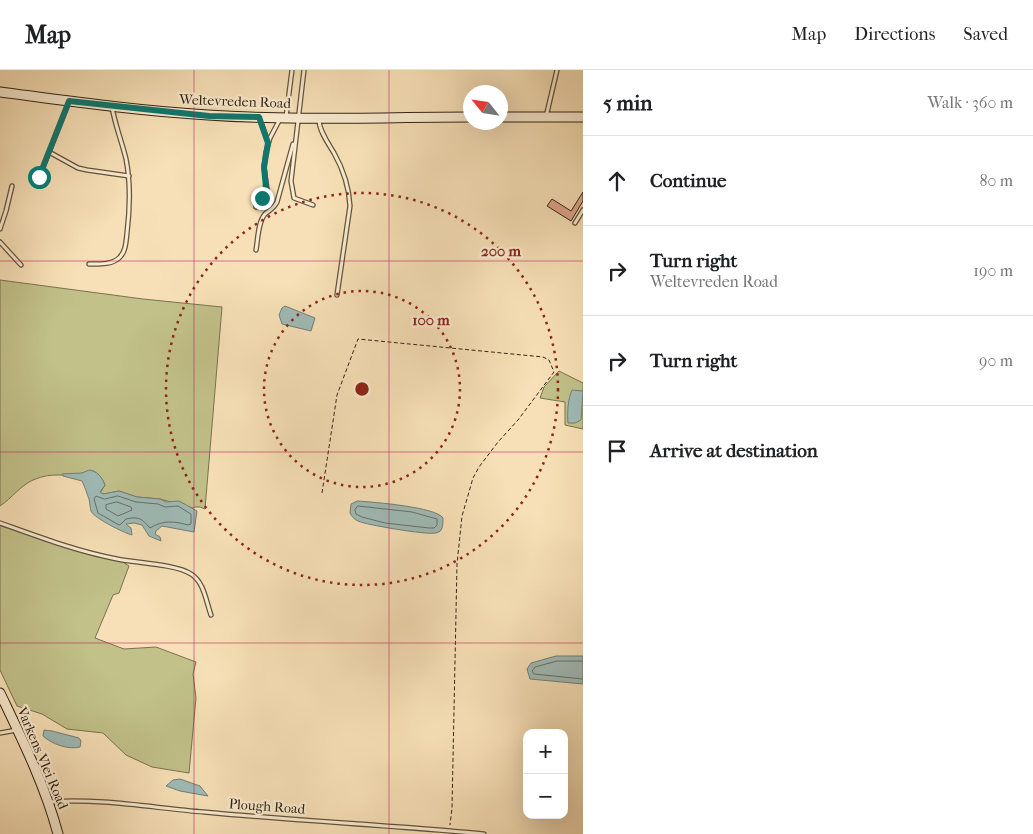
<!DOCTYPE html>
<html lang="en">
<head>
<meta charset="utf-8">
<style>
  :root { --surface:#fff; --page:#f2f2f2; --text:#202124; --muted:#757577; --line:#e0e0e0 }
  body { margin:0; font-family:"IM FELL French Canon",serif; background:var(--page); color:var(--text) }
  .controls { position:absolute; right:15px; bottom:15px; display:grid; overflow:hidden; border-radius:10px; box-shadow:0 5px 20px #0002 }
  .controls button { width:45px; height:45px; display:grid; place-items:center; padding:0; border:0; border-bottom:1px solid var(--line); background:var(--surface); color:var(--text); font:25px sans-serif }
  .compass { position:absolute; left:463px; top:15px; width:45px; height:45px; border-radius:50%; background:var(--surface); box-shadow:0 5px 20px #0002; rotate:300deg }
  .stop { position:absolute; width:15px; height:15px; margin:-11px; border:4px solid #0f766e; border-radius:50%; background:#fff }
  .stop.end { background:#0f766e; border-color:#fff; box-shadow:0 1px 5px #0008 }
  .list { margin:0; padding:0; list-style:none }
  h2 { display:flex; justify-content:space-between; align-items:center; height:65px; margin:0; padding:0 20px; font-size:21px }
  h2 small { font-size:16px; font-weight:400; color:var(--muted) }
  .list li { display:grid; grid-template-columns:32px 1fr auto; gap:15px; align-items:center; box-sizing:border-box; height:90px; padding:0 20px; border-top:1px solid var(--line) }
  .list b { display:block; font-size:19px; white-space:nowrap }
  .list p { margin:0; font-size:16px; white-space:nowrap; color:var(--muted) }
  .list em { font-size:16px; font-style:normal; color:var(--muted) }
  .icon { flex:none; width:28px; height:28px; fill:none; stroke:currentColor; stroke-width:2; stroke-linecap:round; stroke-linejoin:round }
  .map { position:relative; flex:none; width:583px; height:764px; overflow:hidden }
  header { display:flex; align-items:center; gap:30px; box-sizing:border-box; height:70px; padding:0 25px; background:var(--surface); border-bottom:1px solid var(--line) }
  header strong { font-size:24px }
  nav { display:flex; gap:28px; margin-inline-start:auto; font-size:18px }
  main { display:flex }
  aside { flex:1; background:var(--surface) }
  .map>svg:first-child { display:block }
</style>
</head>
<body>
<header>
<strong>Map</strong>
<nav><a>Map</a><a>Directions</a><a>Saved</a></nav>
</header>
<main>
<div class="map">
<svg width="583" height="764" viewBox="0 0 583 764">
  <rect width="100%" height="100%" fill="#f7e0b7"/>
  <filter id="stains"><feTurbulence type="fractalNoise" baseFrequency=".004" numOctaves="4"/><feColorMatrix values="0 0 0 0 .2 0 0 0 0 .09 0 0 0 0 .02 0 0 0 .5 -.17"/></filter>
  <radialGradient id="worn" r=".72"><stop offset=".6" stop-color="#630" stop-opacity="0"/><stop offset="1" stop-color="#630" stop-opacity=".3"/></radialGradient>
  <g fill="#c2c18a" stroke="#7a7350">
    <path d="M0 210 143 229 222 237 205 439 200 437H195L193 438 160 429 137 427 119 421 104 424 100 423 105 415C103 410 99 403 93 401 89 399 87 402 83 403 65 408 53 401 33 410 20 416 12 428 0 436Z"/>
    <path d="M559 301 583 313V359L565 355V332L540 328 544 317Z"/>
    <path d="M0 452 78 480 123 492 129 496 119 523 113 525 95 568 124 579 156 577 196 592 193 604 196 628 189 703 152 697 126 685 103 663 67 659 42 644 17 636 0 600Z"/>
  </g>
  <g fill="#9fbbb7" stroke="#737f76">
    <path d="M285 236 315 248 311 261 282 254 279 245 282 238Z"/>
    <path d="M572 320 583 321 581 350 575 353H568C567 342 568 329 572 320Z"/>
    <path d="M89 400C97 401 102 407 105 415L100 422 103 424 119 421 137 427 160 429 166 432 179 431 197 441 194 462C183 460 173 458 162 456L156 461 155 464 160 467 161 471 149 466 142 455 134 453 126 454 131 458 132 465C124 463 94 448 91 441 90 438 90 433 89 429 87 424 85 417 82 411L63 406 62 404 82 403Z"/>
    <path d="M357 431C373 432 436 437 443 448 443 452 443 457 441 460 440 462 437 463 435 463 427 465 366 455 358 451 354 449 352 447 350 443L351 434Z"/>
    <path d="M556 586H583V614L530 609 527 599 531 593Z"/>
    <path d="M44 660 52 661 79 668 81 671 80 677C68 680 52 674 43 666Z"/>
    <path d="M180 709 200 716 208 726 180 721 166 716 173 710Z"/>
  </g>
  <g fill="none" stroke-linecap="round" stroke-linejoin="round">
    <g stroke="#687066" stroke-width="1">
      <path d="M118 426 136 432 158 434 165 437 178 436 191 444V454L188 455C174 451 163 450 150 458 142 449 139 446 126 449L121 454 119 455 98 443 94 429 96 426 104 429Z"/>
      <path d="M117 432 131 437 132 440 118 446 106 439V435Z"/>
      <path d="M358 436 412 442 437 449V455L434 458H429L385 453 362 447 356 444 355 440Z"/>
      <path d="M583 591H557L535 597 532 601 534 604 583 609"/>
    </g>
  </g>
  <path fill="#dea68d" stroke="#312515" d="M583 122V131L571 151 547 136 552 129 571 141Z"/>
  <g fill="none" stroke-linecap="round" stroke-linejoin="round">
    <g stroke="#62543e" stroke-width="5.5">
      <g id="lane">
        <path d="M304 0 291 111 294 128 313 135"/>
        <path d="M286 47 292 0"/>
        <path d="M546 47 557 0"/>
        <path d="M260 50 268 72"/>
        <path d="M319 51C320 62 328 73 334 83 343 99 349 117 350 136L337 225"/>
        <path d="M49 82 78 98 87 100 129 106"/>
        <path d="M39 107 69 32"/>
        <path d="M256 137 267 119 264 97 266 82 270 68 280 49"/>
        <path d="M575 153 583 140"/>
        <path d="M0 159 6 141 12 116"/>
        <path d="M0 172 21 195"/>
        <path d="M256 180C258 169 258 152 265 144 270 140 274 138 277 132L293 74"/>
        <path d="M89 194C99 194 111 195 119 188 126 182 126 171 127 163 130 138 131 114 126 89 122 72 115 55 112 37"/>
        <path d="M0 453C39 467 76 481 117 489 136 493 176 494 191 504 204 512 206 531 211 545"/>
        <path d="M0 663 17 660"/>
        <path d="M49 732C101 728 153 738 204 742 297 751 391 755 484 764"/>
      </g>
    </g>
    <g stroke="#312515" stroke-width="11">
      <g id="secondary">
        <path d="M0 22C69 31 138 41 208 45 295 51 383 47 470 47"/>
        <path d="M500 47H583"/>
        <path d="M0 623C22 669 45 715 58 764"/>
      </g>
    </g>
    <path stroke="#312515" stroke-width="1" stroke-dasharray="4 2.5" stroke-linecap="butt" d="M322 423 337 325 358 269 543 287 549 290 554 302 518 350 498 372 479 397 473 408 462 446 457 494 452 738 450 755"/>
    <use href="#lane" stroke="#faebd0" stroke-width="3"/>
    <use href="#secondary" stroke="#faebd0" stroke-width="9"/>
  </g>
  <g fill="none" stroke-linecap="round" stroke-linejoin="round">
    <path stroke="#0f766e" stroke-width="6" d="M39 107 69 31 209 46 259 47 268 73 264 97 266 118 262 128"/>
  </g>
  <path fill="none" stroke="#c2185b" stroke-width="1" stroke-opacity="0.55" d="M194 0V764M389 0V764M0 191H583M0 382H583M0 573H583"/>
  <g fill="none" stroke="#8f2418" stroke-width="2.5" stroke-dasharray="2.5 5">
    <circle cx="362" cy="319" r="98"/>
    <circle cx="362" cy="319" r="196"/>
  </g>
  <g text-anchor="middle" stroke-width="4.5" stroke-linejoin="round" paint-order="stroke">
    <g font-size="14" fill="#312515" stroke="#faebd0">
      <text transform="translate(235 31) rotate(2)" y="5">Weltevreden Road</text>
      <text transform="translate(43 688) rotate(67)" y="5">Varkens Vlei Road</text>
      <text transform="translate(267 736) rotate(4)" y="5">Plough Road</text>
    </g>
  </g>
  <circle cx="362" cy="319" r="8" fill="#8f2418" stroke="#faebd0" stroke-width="2.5"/>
  <g font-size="15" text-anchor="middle" font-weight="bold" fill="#8f2418" stroke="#faebd0" stroke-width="4.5" stroke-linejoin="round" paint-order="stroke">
    <text x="501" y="186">200 m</text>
    <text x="431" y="255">100 m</text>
  </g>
  <rect width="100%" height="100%" filter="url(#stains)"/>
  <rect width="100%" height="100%" fill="url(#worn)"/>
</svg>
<div class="controls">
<button>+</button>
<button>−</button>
</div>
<svg class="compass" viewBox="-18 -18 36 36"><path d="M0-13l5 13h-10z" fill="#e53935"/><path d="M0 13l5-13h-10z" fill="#757577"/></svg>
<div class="stop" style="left:39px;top:107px"></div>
<div class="stop end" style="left:262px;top:128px"></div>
</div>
<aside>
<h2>5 min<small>Walk · 360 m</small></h2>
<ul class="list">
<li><svg class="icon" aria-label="ahead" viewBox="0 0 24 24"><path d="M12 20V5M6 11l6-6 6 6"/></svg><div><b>Continue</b></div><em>80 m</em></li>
<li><svg class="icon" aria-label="right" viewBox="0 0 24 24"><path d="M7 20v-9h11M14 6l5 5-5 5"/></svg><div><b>Turn right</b><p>Weltevreden Road</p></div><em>190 m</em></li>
<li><svg class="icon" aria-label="right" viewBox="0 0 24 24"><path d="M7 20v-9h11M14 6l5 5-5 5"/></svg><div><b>Turn right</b></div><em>90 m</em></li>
<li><svg class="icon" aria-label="arrive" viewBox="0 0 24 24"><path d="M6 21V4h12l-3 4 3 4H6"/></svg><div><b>Arrive at destination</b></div></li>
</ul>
</aside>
</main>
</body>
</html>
